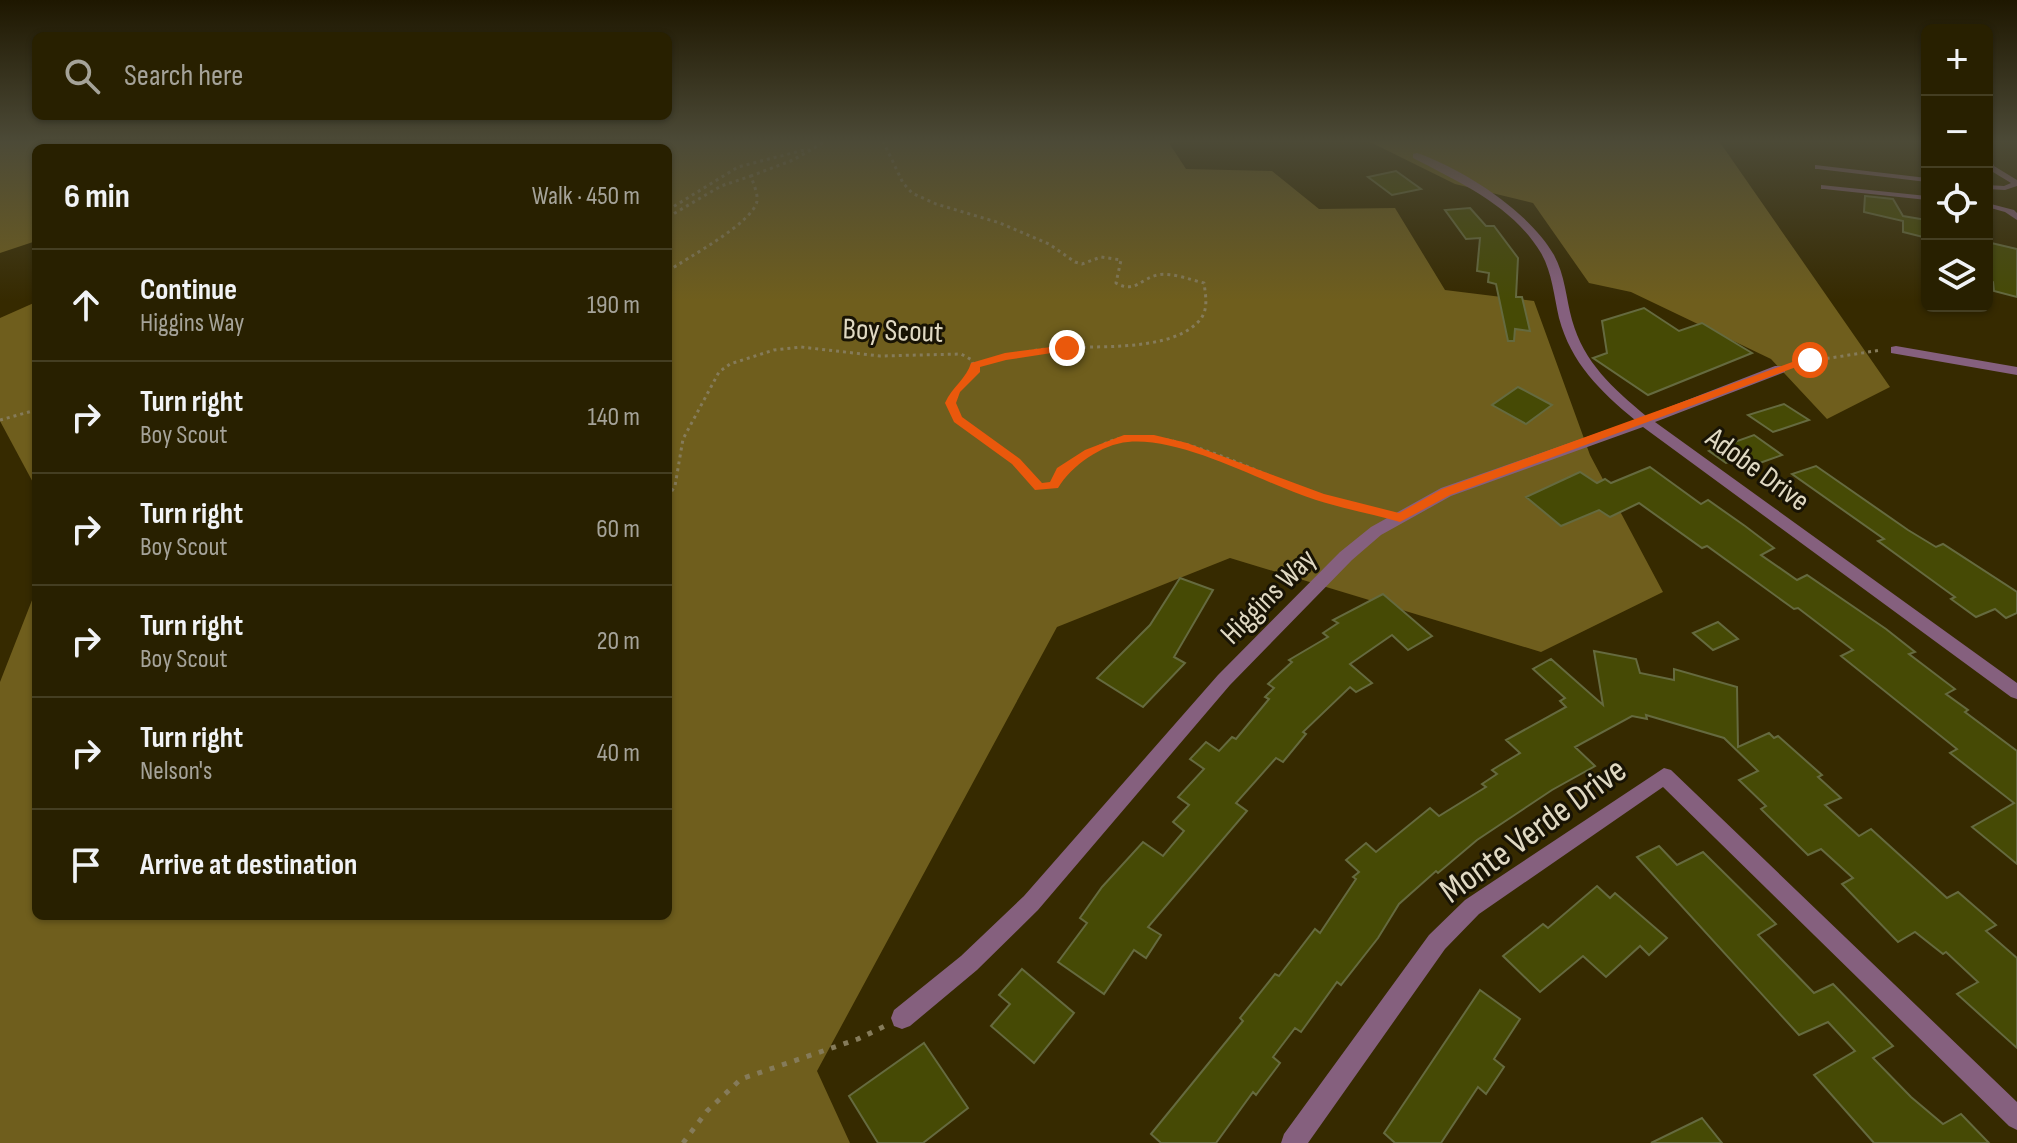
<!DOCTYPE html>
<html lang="en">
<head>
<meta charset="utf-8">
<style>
  :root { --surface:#282000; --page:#342d0f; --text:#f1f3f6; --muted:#a5a399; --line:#443e22 }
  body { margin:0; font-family:"Sofia Sans Condensed",sans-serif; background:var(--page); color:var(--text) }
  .controls { position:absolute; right:24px; top:24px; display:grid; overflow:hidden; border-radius:12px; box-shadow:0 2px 6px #0004 }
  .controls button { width:72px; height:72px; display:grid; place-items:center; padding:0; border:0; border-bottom:2px solid var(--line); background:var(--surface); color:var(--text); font:40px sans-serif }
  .stop { position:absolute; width:24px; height:24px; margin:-18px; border:6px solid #ea580c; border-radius:50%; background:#fff }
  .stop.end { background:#ea580c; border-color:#fff; box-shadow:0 2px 8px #0008 }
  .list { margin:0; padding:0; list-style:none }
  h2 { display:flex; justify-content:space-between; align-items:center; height:104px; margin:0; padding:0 32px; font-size:34px }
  h2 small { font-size:26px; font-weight:400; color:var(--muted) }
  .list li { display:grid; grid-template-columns:52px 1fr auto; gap:24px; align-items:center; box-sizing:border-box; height:112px; padding:0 32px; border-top:2px solid var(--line) }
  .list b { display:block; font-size:30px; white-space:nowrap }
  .list p { margin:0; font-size:26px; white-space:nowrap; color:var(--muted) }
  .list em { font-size:26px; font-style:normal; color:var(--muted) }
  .icon { flex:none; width:44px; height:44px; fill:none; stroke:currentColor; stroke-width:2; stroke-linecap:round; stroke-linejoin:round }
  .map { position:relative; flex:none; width:2017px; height:1143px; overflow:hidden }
  .search { position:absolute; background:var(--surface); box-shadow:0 2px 6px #0004; left:32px; top:32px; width:640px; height:88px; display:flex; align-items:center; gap:20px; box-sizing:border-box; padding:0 28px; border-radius:12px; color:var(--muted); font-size:30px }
  .panel { position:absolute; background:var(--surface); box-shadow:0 2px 6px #0004; left:32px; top:144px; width:640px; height:776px; border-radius:12px }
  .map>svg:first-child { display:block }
</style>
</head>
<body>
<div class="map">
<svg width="2017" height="1143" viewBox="0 0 2017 1143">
  <rect width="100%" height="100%" fill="#362a00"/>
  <g fill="#6f5e1d">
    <path d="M0 141H1179L1169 143 1186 169 1272 171 1319 209 1395 208 1445 290 1534 301 1590 455 1663 592 1541 652 1230 558 1057 627 817 1071 850 1143H0V682L36 590V916H668V148H36V241L0 253Z"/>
    <path d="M1368 141H1719L1890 387 1827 419 1771 359 1631 292 1589 283 1533 203 1455 184Z"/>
    <path d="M36 302V488L0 421V318Z"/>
  </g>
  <g fill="#464a05" stroke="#656a3f" stroke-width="2">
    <path d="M1396 171 1421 189 1392 195 1368 177Z"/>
    <path d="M1865 196 1893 199 1903 216 1927 220V238L1903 232V221L1864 212Z"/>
    <path d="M1470 208 1486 226H1494L1518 258 1516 297H1522L1530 331 1515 329 1514 341H1508L1496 284 1488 282 1489 273 1477 271 1480 238 1466 239 1445 210Z"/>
    <path d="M1987 242 2017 249V297L1994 291 1993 282 1987 281Z"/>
    <path d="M1644 308 1679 331 1702 323 1752 353 1648 395 1593 358 1607 353 1602 321Z"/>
    <path d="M1518 387 1552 405 1526 424 1492 405Z"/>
    <path d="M1784 404 1809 420 1773 432 1748 415Z"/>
    <path d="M1754 435 1782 455 1754 465 1744 457 1726 463 1709 451Z"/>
    <path d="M1816 466 1908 530 1936 547 1943 544 2017 592V613L2006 618 1995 609 1976 617 1951 599 1955 597 1878 541 1884 539 1792 474Z"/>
    <path d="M1650 467 1701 504 1708 500 1745 526 1774 548 1761 555 1797 580 1807 575 1886 629 1915 652 1909 654 1955 689 1946 694 1968 710 1965 712 2017 751V864L1972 827 2014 803 1950 753 1957 749 1841 656 1853 650 1798 608 1794 609 1707 546 1702 548 1639 503 1610 517 1599 510 1561 526 1526 497 1580 472 1597 483 1605 479 1611 483Z"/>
    <path d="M1180 578 1213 590 1174 657 1185 663 1143 707 1097 678 1150 625Z"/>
    <path d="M1383 594 1432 636 1408 650 1392 635 1350 664 1372 683 1356 692 1350 687 1303 732 1306 734 1283 762 1276 758 1236 803 1247 811 1148 927 1161 935 1146 958 1134 950 1104 994 1058 962 1087 923 1080 918 1102 887 1143 842 1163 856 1184 831 1173 822 1189 805 1178 797 1204 769 1190 759 1206 742 1219 751 1232 737 1236 739 1269 699 1265 697 1274 688 1268 684 1292 662 1289 660 1328 637 1323 633 1338 623 1333 620Z"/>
    <path d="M1718 622 1738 639 1713 650 1693 633Z"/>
    <path d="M1594 651 1636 659 1640 673 1674 680V669L1737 687 1738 747 1769 733 1774 738 1778 736 1822 775 1818 777 1841 798 1825 805 1859 836 1871 829 1947 898 1958 892 1996 925 1986 931 2017 958V1048L1957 994 1978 982 1946 952 1943 954 1915 932 1898 942 1842 884 1853 878 1821 849 1808 855 1761 809 1766 806 1739 780 1758 771 1724 738 1646 715 1647 719 1632 716 1575 747 1595 766 1552 790 1477 840 1438 873 1436 871 1399 904 1378 938 1341 985 1337 982 1301 1032 1295 1028 1273 1057 1280 1063 1256 1095 1253 1092 1216 1143H1161L1151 1134 1243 1021 1240 1018 1275 974 1279 976 1315 929 1320 933 1356 879 1353 877 1359 872 1346 860 1366 843 1376 852 1430 808 1439 816 1486 787 1482 784 1497 774 1492 770 1520 753 1506 740 1566 707 1560 701 1565 698 1533 669 1551 659 1603 705Z"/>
    <path d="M1659 846 1677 865 1703 852 1776 924 1758 935 1814 993 1833 984 1893 1046 1873 1058 1911 1097 1943 1124 1961 1114 1989 1143H1874L1814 1075 1855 1051 1828 1022 1799 1035 1637 857Z"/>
    <path d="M1597 886 1610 898 1615 893 1667 938 1649 955 1640 946 1606 977 1583 956 1540 992 1503 956 1543 924 1548 928Z"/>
    <path d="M1022 969 1074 1013 1034 1063 991 1026 1010 1004 999 995Z"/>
    <path d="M1480 990 1520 1019 1494 1059 1504 1067 1486 1094 1478 1087 1441 1143H1395L1384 1133Z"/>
    <path d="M924 1043 968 1108 923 1143H878L849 1096Z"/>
    <path d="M1702 1118 1722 1143H1651Z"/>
  </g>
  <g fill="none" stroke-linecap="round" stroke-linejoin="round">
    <g stroke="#857b5a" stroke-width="3" stroke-dasharray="3 4" stroke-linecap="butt">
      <path d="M883 141 903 183 912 193 936 204 1000 223 1049 244 1075 262 1082 264 1101 257 1121 260 1116 283C1135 294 1141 278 1158 275 1171 272 1191 280 1204 283 1206 298 1209 312 1197 323 1165 354 1088 344 1047 349 1023 351 999 358 975 365"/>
      <path d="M587 148 603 141"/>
      <path d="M668 210 738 167 808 149"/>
      <path d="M668 217 721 186 751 176"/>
      <path d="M668 271C687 258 753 223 757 201 758 193 753 183 751 176L793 160 826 141"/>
      <path d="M1792 364 1881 350"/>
      <path d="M0 420 36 410"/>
      <path d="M668 497 675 486 683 439 719 372 730 364 774 350 801 347 880 356 961 354 972 360 975 372C961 387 945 398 958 419L1016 461 1039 488C1068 482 1084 445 1122 438 1176 428 1265 476 1316 495 1336 502 1356 506 1376 511"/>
    </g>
    <path stroke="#857b5a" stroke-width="5" stroke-dasharray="5 8" stroke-linecap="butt" d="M683 1143 707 1111 741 1079 858 1039 885 1026"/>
    <g fill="#85607e" fill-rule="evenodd">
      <path d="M1987 157H1990L1994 166 2017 180V186L2005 190 1987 189V185L2004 186 2011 183 1988 169Z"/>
      <path d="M1815 165 1927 178V182L1818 169H1815Z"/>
      <path d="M1821 185 1927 196V200L1824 189H1821Z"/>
      <path d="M1987 203 2014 210 2017 213V220L2005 212 1987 207Z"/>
    </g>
    <g fill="#85607e" fill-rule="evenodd">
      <path d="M1417 153C1463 169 1529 211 1554 255 1565 275 1566 298 1572 320 1584 363 1613 388 1646 416L1775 366H1785V372L1655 422 2017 683V699L2011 697 1643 427 1451 496 1381 535 1352 560 1230 685 1038 910 977 970 910 1026 902 1029 894 1026 891 1018 894 1010 961 956 1024 896 1218 675 1340 552 1371 527 1441 488 1635 420C1600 391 1571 363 1559 318 1554 296 1552 272 1541 253 1513 206 1459 182 1413 158V154Z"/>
      <path d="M1896 346 2017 367V375L1891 353V347Z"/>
      <path d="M1664 768 1671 770 2017 1102V1130L2009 1126 1663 787 1479 914 1445 949 1308 1143H1281L1284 1134 1429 935 1465 900Z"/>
    </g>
  </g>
  <linearGradient id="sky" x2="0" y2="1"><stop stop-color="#1e1700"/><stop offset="0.47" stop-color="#4c4a37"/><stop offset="1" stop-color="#4c4a37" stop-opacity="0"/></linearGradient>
  <rect width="2017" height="301" fill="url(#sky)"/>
  <path fill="#ea580c" d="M1067 345 1071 346V350L1006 360 980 367V372L960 392 956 403 962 417 1020 459 1042 483 1050 482 1057 468 1085 450 1124 435H1154L1187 443 1324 494 1399 513 1442 489 1806 357 1815 360 1450 495 1400 522C1373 514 1344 509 1316 500 1262 483 1184 437 1128 442 1102 444 1071 466 1058 488L1035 490 1012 464 954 422 945 403C952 387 967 378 971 363L1005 353Z"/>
  <g text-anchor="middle" stroke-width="6" stroke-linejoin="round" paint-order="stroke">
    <g font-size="30" fill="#e0d9c3" stroke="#181304">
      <text transform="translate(893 330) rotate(2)" y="10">Boy Scout</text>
      <text transform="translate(1758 469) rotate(36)" y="10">Adobe Drive</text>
      <text transform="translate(1268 596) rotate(-45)" y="10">Higgins Way</text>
    </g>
    <g font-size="36" fill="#e0d9c3" stroke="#181304">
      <text transform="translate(1532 829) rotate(-36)" y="13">Monte Verde Drive</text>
    </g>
  </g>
</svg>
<div class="controls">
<button>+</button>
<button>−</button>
<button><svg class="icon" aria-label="locate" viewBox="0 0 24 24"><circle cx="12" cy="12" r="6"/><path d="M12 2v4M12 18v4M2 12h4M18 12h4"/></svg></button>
<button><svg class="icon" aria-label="layers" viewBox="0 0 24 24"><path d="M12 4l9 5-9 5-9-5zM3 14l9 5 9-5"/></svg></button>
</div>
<div class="stop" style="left:1810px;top:360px"></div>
<div class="stop end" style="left:1067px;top:348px"></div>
<div class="search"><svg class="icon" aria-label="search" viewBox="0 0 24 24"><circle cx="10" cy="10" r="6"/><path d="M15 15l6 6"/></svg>Search here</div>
<section class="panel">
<h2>6 min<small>Walk · 450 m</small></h2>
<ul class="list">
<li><svg class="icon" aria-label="ahead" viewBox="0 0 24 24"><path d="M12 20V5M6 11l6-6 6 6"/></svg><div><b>Continue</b><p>Higgins Way</p></div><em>190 m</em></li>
<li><svg class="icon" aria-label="right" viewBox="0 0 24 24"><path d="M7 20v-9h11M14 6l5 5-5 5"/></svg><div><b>Turn right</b><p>Boy Scout</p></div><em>140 m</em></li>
<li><svg class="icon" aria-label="right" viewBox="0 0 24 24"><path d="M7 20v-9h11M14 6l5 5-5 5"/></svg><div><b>Turn right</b><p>Boy Scout</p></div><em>60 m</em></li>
<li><svg class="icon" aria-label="right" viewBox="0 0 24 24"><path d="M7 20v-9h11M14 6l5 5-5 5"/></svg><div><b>Turn right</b><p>Boy Scout</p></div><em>20 m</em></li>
<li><svg class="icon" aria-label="right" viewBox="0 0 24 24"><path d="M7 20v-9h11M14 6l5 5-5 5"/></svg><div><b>Turn right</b><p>Nelson's</p></div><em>40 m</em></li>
<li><svg class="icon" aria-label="arrive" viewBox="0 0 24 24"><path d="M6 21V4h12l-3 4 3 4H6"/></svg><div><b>Arrive at destination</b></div></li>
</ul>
</section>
</div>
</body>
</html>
